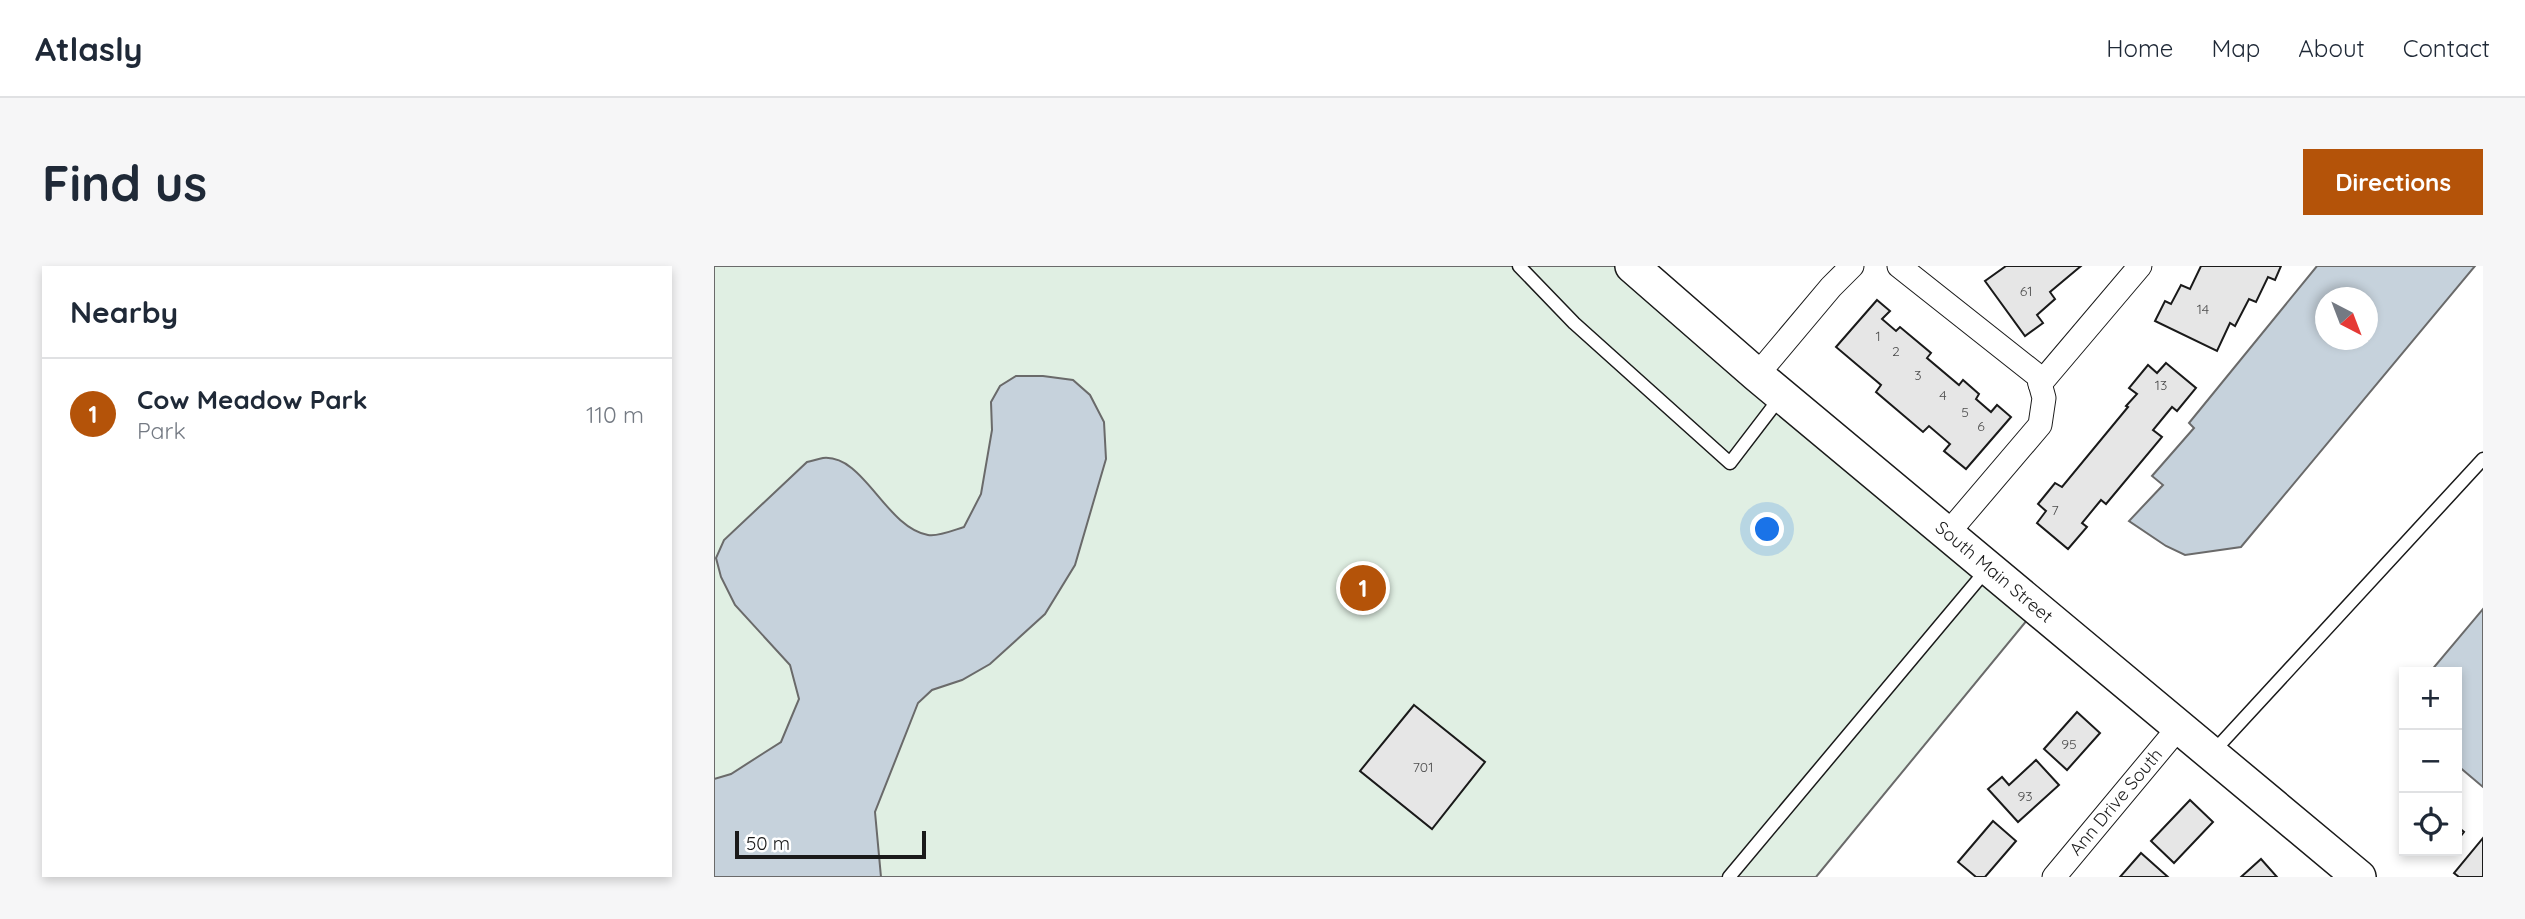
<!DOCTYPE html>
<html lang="en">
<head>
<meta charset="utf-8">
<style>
  :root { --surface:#fff; --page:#f6f6f7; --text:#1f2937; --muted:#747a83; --line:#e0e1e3; --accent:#b45309 }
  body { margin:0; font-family:Quicksand,sans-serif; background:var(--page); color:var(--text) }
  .controls { position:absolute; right:21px; bottom:21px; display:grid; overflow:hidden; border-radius:0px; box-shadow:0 4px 10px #0003 }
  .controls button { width:63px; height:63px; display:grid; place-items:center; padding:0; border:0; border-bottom:2px solid var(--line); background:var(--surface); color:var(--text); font:35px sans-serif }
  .compass { position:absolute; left:1601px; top:21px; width:63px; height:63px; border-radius:50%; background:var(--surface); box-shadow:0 4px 10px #0003; rotate:138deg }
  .scale { position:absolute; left:21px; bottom:18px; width:191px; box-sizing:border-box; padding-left:7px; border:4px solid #1a1a1a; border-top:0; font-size:19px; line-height:24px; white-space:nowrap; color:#1a1a1a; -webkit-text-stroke:5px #fff; paint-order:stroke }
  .you { position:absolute; left:1054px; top:264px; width:24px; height:24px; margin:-18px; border:5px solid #fff; border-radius:50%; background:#1a73e8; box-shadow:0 0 0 10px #1a73e833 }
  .badge { display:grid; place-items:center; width:46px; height:46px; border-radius:50%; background:var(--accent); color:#fff; font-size:23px; font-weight:700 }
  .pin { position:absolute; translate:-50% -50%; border:4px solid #fff; box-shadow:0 2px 7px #0006 }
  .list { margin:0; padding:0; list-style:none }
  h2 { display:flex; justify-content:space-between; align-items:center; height:91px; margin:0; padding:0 28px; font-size:30px }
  h2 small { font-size:23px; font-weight:400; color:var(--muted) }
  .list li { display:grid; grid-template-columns:46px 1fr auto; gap:21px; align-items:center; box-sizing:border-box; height:112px; padding:0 28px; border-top:2px solid var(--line) }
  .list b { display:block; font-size:26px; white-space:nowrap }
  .list p { margin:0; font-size:23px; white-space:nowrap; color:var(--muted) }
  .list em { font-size:23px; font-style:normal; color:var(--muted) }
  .icon { flex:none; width:38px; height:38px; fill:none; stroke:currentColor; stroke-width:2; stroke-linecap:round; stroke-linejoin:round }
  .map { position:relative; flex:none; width:1769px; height:611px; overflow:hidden; border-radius:0px }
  header { display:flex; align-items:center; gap:42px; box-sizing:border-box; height:98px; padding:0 35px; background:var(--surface); border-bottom:2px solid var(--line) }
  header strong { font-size:33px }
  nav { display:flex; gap:38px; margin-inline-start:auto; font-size:24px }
  .intro { display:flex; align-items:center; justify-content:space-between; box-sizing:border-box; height:168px; padding:0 42px }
  h1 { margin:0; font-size:49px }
  .button { padding:18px 32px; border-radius:0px; background:var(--accent); color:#fff; font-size:24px; font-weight:700 }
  main { display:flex; gap:42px; padding:0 42px }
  aside { flex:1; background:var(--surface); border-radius:0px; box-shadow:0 4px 10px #0003 }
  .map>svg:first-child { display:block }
</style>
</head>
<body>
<header>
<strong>Atlasly</strong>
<nav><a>Home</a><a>Map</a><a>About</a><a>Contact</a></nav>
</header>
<div class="intro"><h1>Find us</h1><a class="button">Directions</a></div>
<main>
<aside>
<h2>Nearby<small></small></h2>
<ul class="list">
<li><span class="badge">1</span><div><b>Cow Meadow Park</b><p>Park</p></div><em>110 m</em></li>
</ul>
</aside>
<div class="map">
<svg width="1769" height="611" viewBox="0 0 1769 611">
  <rect width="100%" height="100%" fill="#fff"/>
  <path fill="#e0efe3" stroke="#6a6a6a" stroke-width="2" d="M0 0H918L1323 342 1102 611H0Z"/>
  <g fill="#c6d2dc" stroke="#6a6a6a" stroke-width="2" fill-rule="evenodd">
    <path d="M1603 0H1761L1527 281 1471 289 1452 280 1415 255 1449 219 1438 210 1480 162 1475 157ZM1612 32H1654V74H1612Z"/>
    <path d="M302 110H329L359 114 376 129 390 156 392 193 361 299 331 348 276 398 248 414 218 424 204 437 161 546 167 611H0V513L17 508 67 476 85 433 76 399 21 339 7 311 2 292 10 274 93 196C98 195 104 193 109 192 150 188 171 261 214 269 224 271 240 264 250 261L267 228 278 164 277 136 286 120Z"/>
    <path d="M1769 343V521L1743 499V406H1716Z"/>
  </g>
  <g fill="#e6e6e6" stroke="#1a1a1a" stroke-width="2">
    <path d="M1292 0H1367L1336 26 1341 33 1323 49 1329 57 1311 70 1271 15Z"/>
    <path d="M1487 0H1567L1561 14 1554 11 1542 36 1535 33 1521 60 1516 57 1503 85 1441 55 1451 35 1457 38 1467 19 1476 23Z"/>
    <path d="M1163 34 1176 45 1168 53 1182 65 1186 61 1217 87 1213 92 1245 119 1249 114 1265 128 1262 133 1277 146 1283 139 1297 151 1252 203 1230 185 1236 178 1215 160 1209 166 1162 126 1167 119 1122 81Z"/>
    <path d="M1452 97 1482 122 1463 145 1458 141 1439 164 1448 171 1392 238 1387 234 1368 257 1373 261 1354 283 1323 257 1332 245 1324 238 1341 217 1348 221 1414 141 1412 140 1423 128 1415 122 1434 99 1443 107Z"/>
    <path d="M700 439 771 496 718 563 646 505Z"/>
    <path d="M1363 446 1386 467 1353 504 1330 483Z"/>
    <path d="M1322 494 1345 519 1304 556 1274 523 1288 511 1295 519Z"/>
    <path d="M1476 534 1499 556 1460 597 1437 575Z"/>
    <path d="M1279 555 1302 575 1271 611H1262L1244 596Z"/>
    <path d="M1743 560 1750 566 1743 575Z"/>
    <path d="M1769 572V611H1745L1740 607Z"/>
    <path d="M1427 587 1454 611H1406Z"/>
    <path d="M1547 593 1563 611H1527Z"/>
  </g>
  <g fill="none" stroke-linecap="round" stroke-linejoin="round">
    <g stroke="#1a1a1a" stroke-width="15">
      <g id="lane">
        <path d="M805 0 860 57 1016 197 1068 129"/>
        <path d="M1499 486 1769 193"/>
        <path d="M1015 611 1274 302"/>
      </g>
    </g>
    <g stroke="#1a1a1a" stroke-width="25">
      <g id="street">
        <path d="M1185 0 1324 110 1330 132 1326 159 1234 267"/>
        <path d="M1043 109 1117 21 1138 0"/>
        <path d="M1326 118 1426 0"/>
        <path d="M1340 611 1465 461"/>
      </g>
    </g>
    <g stroke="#1a1a1a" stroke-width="36">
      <path id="secondary" d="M918 0 1043 109 1645 611"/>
    </g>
    <use href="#lane" stroke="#fff" stroke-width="12"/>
    <use href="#street" stroke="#fff" stroke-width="23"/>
    <use href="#secondary" stroke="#fff" stroke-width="33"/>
  </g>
  <g text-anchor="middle" stroke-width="5" stroke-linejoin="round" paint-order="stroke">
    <g font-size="14" fill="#4d4d4d">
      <text x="1312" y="30">61</text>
      <text x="1489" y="48">14</text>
      <text x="1164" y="75">1</text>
      <text x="1182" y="90">2</text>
      <text x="1204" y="114">3</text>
      <text x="1447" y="124">13</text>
      <text x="1229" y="134">4</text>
      <text x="1251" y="151">5</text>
      <text x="1267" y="165">6</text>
      <text x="1341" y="249">7</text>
      <text x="1355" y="483">95</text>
      <text x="709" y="506">701</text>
      <text x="1311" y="535">93</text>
    </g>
    <g font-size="18" fill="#1a1a1a" stroke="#fff">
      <text transform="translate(1280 306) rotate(40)" y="6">South Main Street</text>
      <text transform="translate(1402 536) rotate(-50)" y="6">Ann Drive South</text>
    </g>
  </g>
</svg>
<div class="controls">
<button>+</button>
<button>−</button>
<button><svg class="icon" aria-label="locate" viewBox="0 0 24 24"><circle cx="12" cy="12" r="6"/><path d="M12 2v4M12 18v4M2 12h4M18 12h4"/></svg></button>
</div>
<svg class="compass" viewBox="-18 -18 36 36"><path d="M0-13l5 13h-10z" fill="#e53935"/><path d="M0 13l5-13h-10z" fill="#747a83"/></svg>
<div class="scale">50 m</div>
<div class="you"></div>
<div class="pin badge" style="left:649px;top:322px">1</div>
</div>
</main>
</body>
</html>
